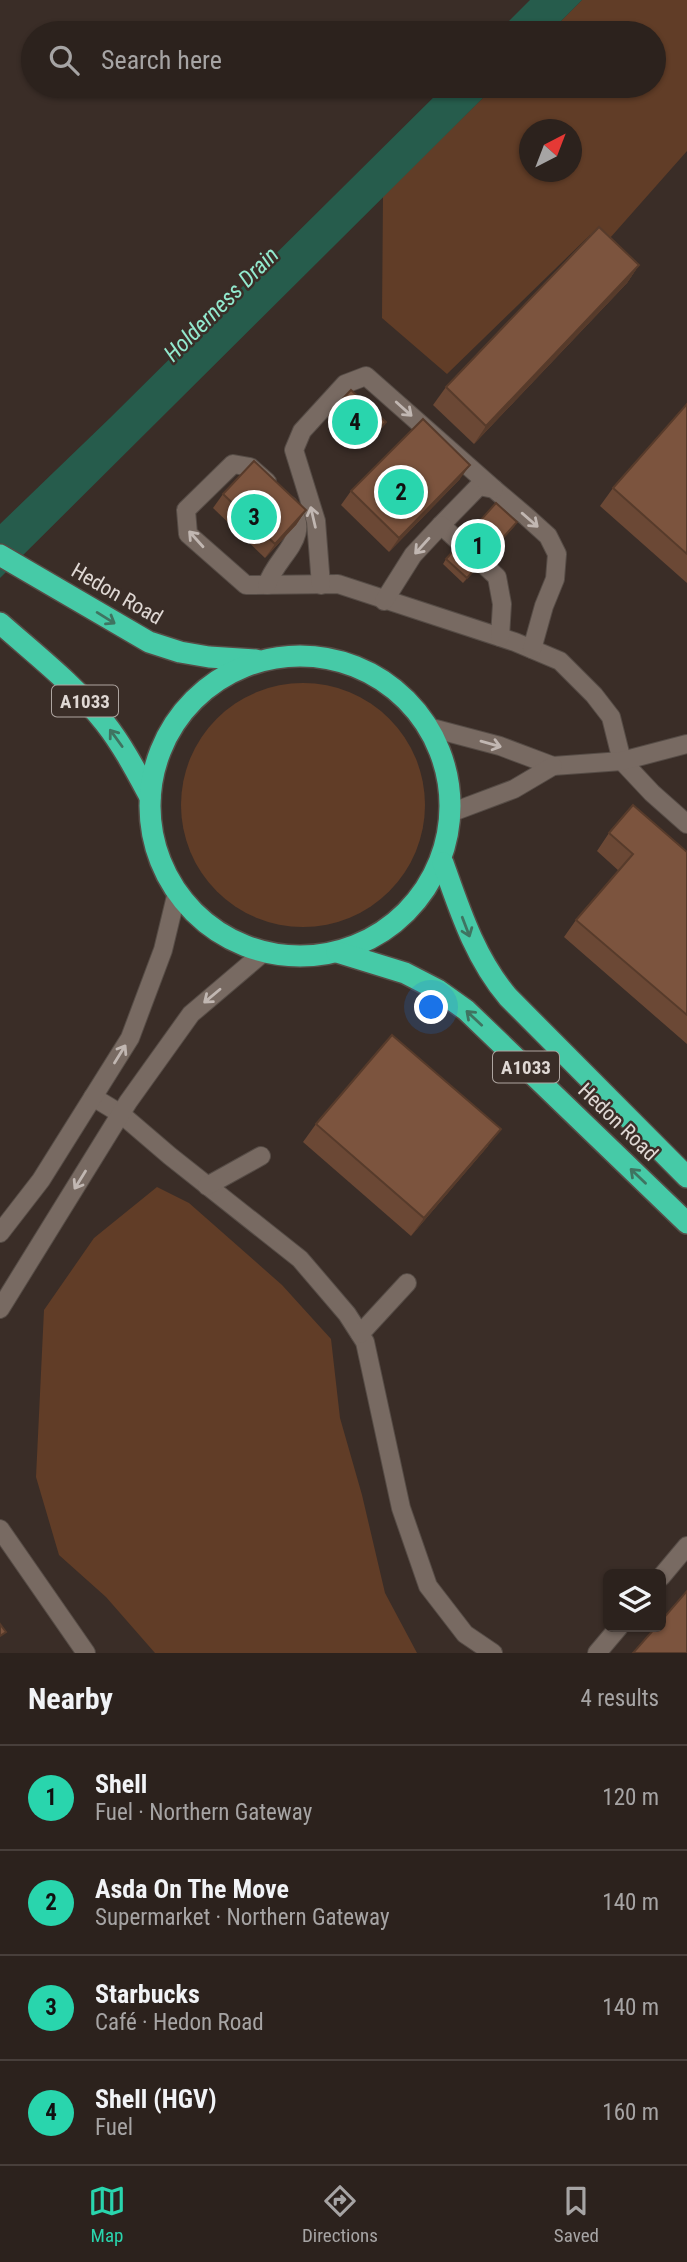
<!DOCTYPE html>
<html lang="en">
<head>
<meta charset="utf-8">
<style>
  :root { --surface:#2c221d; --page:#382f2a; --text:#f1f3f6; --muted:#a6a4a4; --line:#483f3b; --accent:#29d5ad }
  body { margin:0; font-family:"Roboto Condensed",sans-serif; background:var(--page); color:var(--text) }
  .controls { position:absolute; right:21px; bottom:21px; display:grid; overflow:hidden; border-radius:10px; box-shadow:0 2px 5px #0004 }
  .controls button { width:63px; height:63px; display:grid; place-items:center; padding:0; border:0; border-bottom:2px solid var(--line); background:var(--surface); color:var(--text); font:35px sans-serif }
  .compass { position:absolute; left:519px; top:119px; width:63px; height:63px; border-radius:50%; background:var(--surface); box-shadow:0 2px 5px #0004; rotate:42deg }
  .you { position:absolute; left:432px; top:1008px; width:24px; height:24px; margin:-18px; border:5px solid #fff; border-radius:50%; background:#1a73e8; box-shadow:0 0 0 10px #1a73e833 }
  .badge { display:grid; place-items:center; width:46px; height:46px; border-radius:50%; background:var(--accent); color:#111; font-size:23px; font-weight:700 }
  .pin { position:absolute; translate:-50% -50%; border:4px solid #fff; box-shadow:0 2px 7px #0006 }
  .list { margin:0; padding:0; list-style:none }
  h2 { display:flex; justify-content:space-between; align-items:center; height:91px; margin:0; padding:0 28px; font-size:30px }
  h2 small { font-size:23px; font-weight:400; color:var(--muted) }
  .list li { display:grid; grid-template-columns:46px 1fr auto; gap:21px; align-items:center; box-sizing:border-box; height:105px; padding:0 28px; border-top:2px solid var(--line) }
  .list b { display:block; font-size:26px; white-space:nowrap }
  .list p { margin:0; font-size:23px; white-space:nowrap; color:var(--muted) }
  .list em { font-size:23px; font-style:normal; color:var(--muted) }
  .icon { flex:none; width:38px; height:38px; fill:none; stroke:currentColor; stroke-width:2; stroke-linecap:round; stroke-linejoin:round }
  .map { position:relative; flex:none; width:687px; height:1653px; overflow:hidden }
  .search { position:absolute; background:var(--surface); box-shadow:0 2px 5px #0004; left:21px; right:21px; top:21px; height:77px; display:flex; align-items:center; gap:18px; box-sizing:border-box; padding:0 24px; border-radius:38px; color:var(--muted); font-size:26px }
  .sheet { height:511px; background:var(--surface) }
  nav { display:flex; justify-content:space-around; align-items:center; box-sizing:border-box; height:98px; border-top:2px solid var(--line); background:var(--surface); font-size:19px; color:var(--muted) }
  nav a { display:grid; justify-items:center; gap:4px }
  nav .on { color:var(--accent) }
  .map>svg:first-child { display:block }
</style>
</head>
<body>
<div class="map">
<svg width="687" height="1653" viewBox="0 0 687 1653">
  <rect width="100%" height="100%" fill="#3a2d27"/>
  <g fill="#613d27" fill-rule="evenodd">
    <path d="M582 0H687V151L602 247 590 235 447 374 382 318 383 196 495 86H654V33H549ZM530 130H572V172H530Z"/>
    <circle cx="303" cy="805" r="122"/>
    <path d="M157 1187 189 1203 282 1285 331 1339 340 1418 362 1495 385 1593 417 1653H155L106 1597 59 1555 36 1477 44 1310 94 1238Z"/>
  </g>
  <g fill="#265c4c">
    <path d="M530 0H582L549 33H497Z"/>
    <path d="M445 86H495L0 578V524L110 418Z"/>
  </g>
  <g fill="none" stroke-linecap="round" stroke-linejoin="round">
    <g stroke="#564c46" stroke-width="20">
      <g id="minor">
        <path d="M267 482 250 467 233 464 186 510 188 534 246 585 338 584 515 642 560 661 594 695 611 717 622 761 652 793 687 824"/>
        <path d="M441 525 479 486 494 489 527 517 548 536 557 554 555 579 544 606 532 649"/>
        <path d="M267 585C276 555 315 537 288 505"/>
        <path d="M321 585 316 521 294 450 302 431 345 384 366 376 494 489"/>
        <path d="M384 601 413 555 441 525 497 577 502 604 500 637"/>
        <path d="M428 727 500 746 553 766 622 761 687 744"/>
        <path d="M450 813 514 789 553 766"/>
        <path d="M93 1097 121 1114 170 1156 300 1259 347 1314 365 1342 401 1508 428 1586 465 1634 493 1653"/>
        <path d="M207 1186 261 1156"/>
        <path d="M0 1233 41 1180 130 1038 163 950 177 892"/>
        <path d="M0 1309 128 1102 191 1014 264 952"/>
        <path d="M360 1334 407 1283"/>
        <path d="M0 1529 86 1653"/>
        <path d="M661 1577 687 1546"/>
        <path d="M597 1653 619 1627"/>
      </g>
    </g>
    <g stroke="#564c46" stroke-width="24">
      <g id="highway">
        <path d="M0 555 149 642 180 652 209 657 256 660"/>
        <path d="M0 623C36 655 75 685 105 723 123 746 136 771 150 797"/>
        <circle cx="300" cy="806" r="150"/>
        <path d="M443 863C460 911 475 958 508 997L687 1177"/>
        <path d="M337 952 405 973 438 990 466 1010 687 1223"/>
      </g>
    </g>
    <use href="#minor" stroke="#786a62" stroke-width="18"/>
    <use href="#highway" stroke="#46caa7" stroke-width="21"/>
  </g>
  <g fill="#6b4835">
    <path d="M639 265 627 283 474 444 433 405 446 387Z"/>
    <path d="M687 404V583L600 506 613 488Z"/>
    <path d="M332 410 386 422 363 448 328 416Z"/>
    <path d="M460 479 389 552 341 505 351 491Z"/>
    <path d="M223 494 306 510 296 525 265 558 213 508Z"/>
    <path d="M517 522 463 583 443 564 446 559Z"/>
    <path d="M609 833 687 852V1044L564 937 576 920 619 871 597 851Z"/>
    <path d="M316 1124 488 1146 411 1236 303 1142Z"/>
  </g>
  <g fill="#573b2b">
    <path d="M639 265 627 283 474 444 486 426Z"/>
    <path d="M470 465 460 479 389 552 399 538Z"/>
    <path d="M306 510 296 525 265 558 275 544Z"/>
    <path d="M517 522 514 527 463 583 467 578Z"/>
    <path d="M501 1129 488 1146 411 1236 424 1218Z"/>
  </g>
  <g fill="#7c543e" stroke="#573b2b" stroke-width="2">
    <path d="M599 227 639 265 486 426 446 387Z"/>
    <path d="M351 390 386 422 367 443 332 410Z"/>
    <path d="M687 404V554L613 488Z"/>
    <path d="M423 419 470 465 399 538 351 491Z"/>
    <path d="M254 461 306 510 275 544 223 494Z"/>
    <path d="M496 503 517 522 467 578 446 559Z"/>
    <path d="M633 805 687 852V1015L576 920 633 854 609 833Z"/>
    <path d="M392 1035 501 1129 424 1218 316 1124Z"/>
    <path d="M687 1591V1653H633L656 1627H661V1621Z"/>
    <path d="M0 1624 6 1632 0 1636Z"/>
  </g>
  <defs><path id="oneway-shaft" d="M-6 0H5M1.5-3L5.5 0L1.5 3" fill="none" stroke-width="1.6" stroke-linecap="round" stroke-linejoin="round" transform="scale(1.75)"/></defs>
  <g stroke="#c1b7b2">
    <use href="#oneway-shaft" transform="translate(404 409) rotate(42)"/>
    <use href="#oneway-shaft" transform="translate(313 517) rotate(-103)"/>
    <use href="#oneway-shaft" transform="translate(530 520) rotate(41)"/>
    <use href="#oneway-shaft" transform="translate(196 539) rotate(-132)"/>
    <use href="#oneway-shaft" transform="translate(422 546) rotate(132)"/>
    <use href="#oneway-shaft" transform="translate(491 744) rotate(16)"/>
    <use href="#oneway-shaft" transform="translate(212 996) rotate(140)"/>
    <use href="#oneway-shaft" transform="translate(120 1054) rotate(-58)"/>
    <use href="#oneway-shaft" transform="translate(80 1180) rotate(122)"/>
  </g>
  <g stroke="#3f7461">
    <use href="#oneway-shaft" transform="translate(106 618) rotate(32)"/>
    <use href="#oneway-shaft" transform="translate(116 738) rotate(-126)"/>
    <use href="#oneway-shaft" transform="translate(466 927) rotate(69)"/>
    <use href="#oneway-shaft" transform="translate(474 1018) rotate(-137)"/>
    <use href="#oneway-shaft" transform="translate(638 1176) rotate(-136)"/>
  </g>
  <g text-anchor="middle" stroke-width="5" stroke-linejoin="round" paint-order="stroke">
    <g fill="#3a2d27" stroke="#aea5a0" stroke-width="2">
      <rect x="52" y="685.5" width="66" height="31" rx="5"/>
      <rect x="493" y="1051.5" width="66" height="31" rx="5"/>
    </g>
    <g font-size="19" font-weight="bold" fill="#e0d8d4">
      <text x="85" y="708">A1033</text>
      <text x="526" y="1074">A1033</text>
    </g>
    <g font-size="21" fill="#e0d8d4" stroke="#3a2d27">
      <text transform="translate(117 594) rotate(30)" y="7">Hedon Road</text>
      <text transform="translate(618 1122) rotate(44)" y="7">Hedon Road</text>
    </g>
    <g font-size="23" font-style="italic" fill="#92e9ce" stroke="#3a2d27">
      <text transform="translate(221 304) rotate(-45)" y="8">Holderness Drain</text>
    </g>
  </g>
</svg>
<div class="controls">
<button><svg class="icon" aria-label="layers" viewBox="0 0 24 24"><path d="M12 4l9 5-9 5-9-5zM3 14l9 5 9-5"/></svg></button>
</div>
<svg class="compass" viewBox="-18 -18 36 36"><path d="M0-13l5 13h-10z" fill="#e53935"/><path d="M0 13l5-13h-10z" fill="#a6a4a4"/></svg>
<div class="you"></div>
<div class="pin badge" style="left:478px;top:546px">1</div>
<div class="pin badge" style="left:401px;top:492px">2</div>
<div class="pin badge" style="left:254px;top:517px">3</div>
<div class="pin badge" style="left:355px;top:422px">4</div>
<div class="search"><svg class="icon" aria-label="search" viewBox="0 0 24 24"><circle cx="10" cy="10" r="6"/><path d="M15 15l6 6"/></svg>Search here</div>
</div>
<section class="sheet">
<h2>Nearby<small>4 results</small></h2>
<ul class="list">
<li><span class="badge">1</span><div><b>Shell</b><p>Fuel · Northern Gateway</p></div><em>120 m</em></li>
<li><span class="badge">2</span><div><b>Asda On The Move</b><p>Supermarket · Northern Gateway</p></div><em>140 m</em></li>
<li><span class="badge">3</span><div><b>Starbucks</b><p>Café · Hedon Road</p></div><em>140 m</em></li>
<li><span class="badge">4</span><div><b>Shell (HGV)</b><p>Fuel</p></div><em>160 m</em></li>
</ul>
</section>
<nav>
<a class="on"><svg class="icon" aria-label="map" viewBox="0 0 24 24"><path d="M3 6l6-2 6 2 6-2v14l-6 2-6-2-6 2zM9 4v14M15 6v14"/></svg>Map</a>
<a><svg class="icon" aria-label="directions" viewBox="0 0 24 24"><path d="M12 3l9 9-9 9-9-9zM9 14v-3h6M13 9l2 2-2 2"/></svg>Directions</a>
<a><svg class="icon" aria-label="saved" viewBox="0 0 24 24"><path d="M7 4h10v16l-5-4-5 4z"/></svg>Saved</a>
</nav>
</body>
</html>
